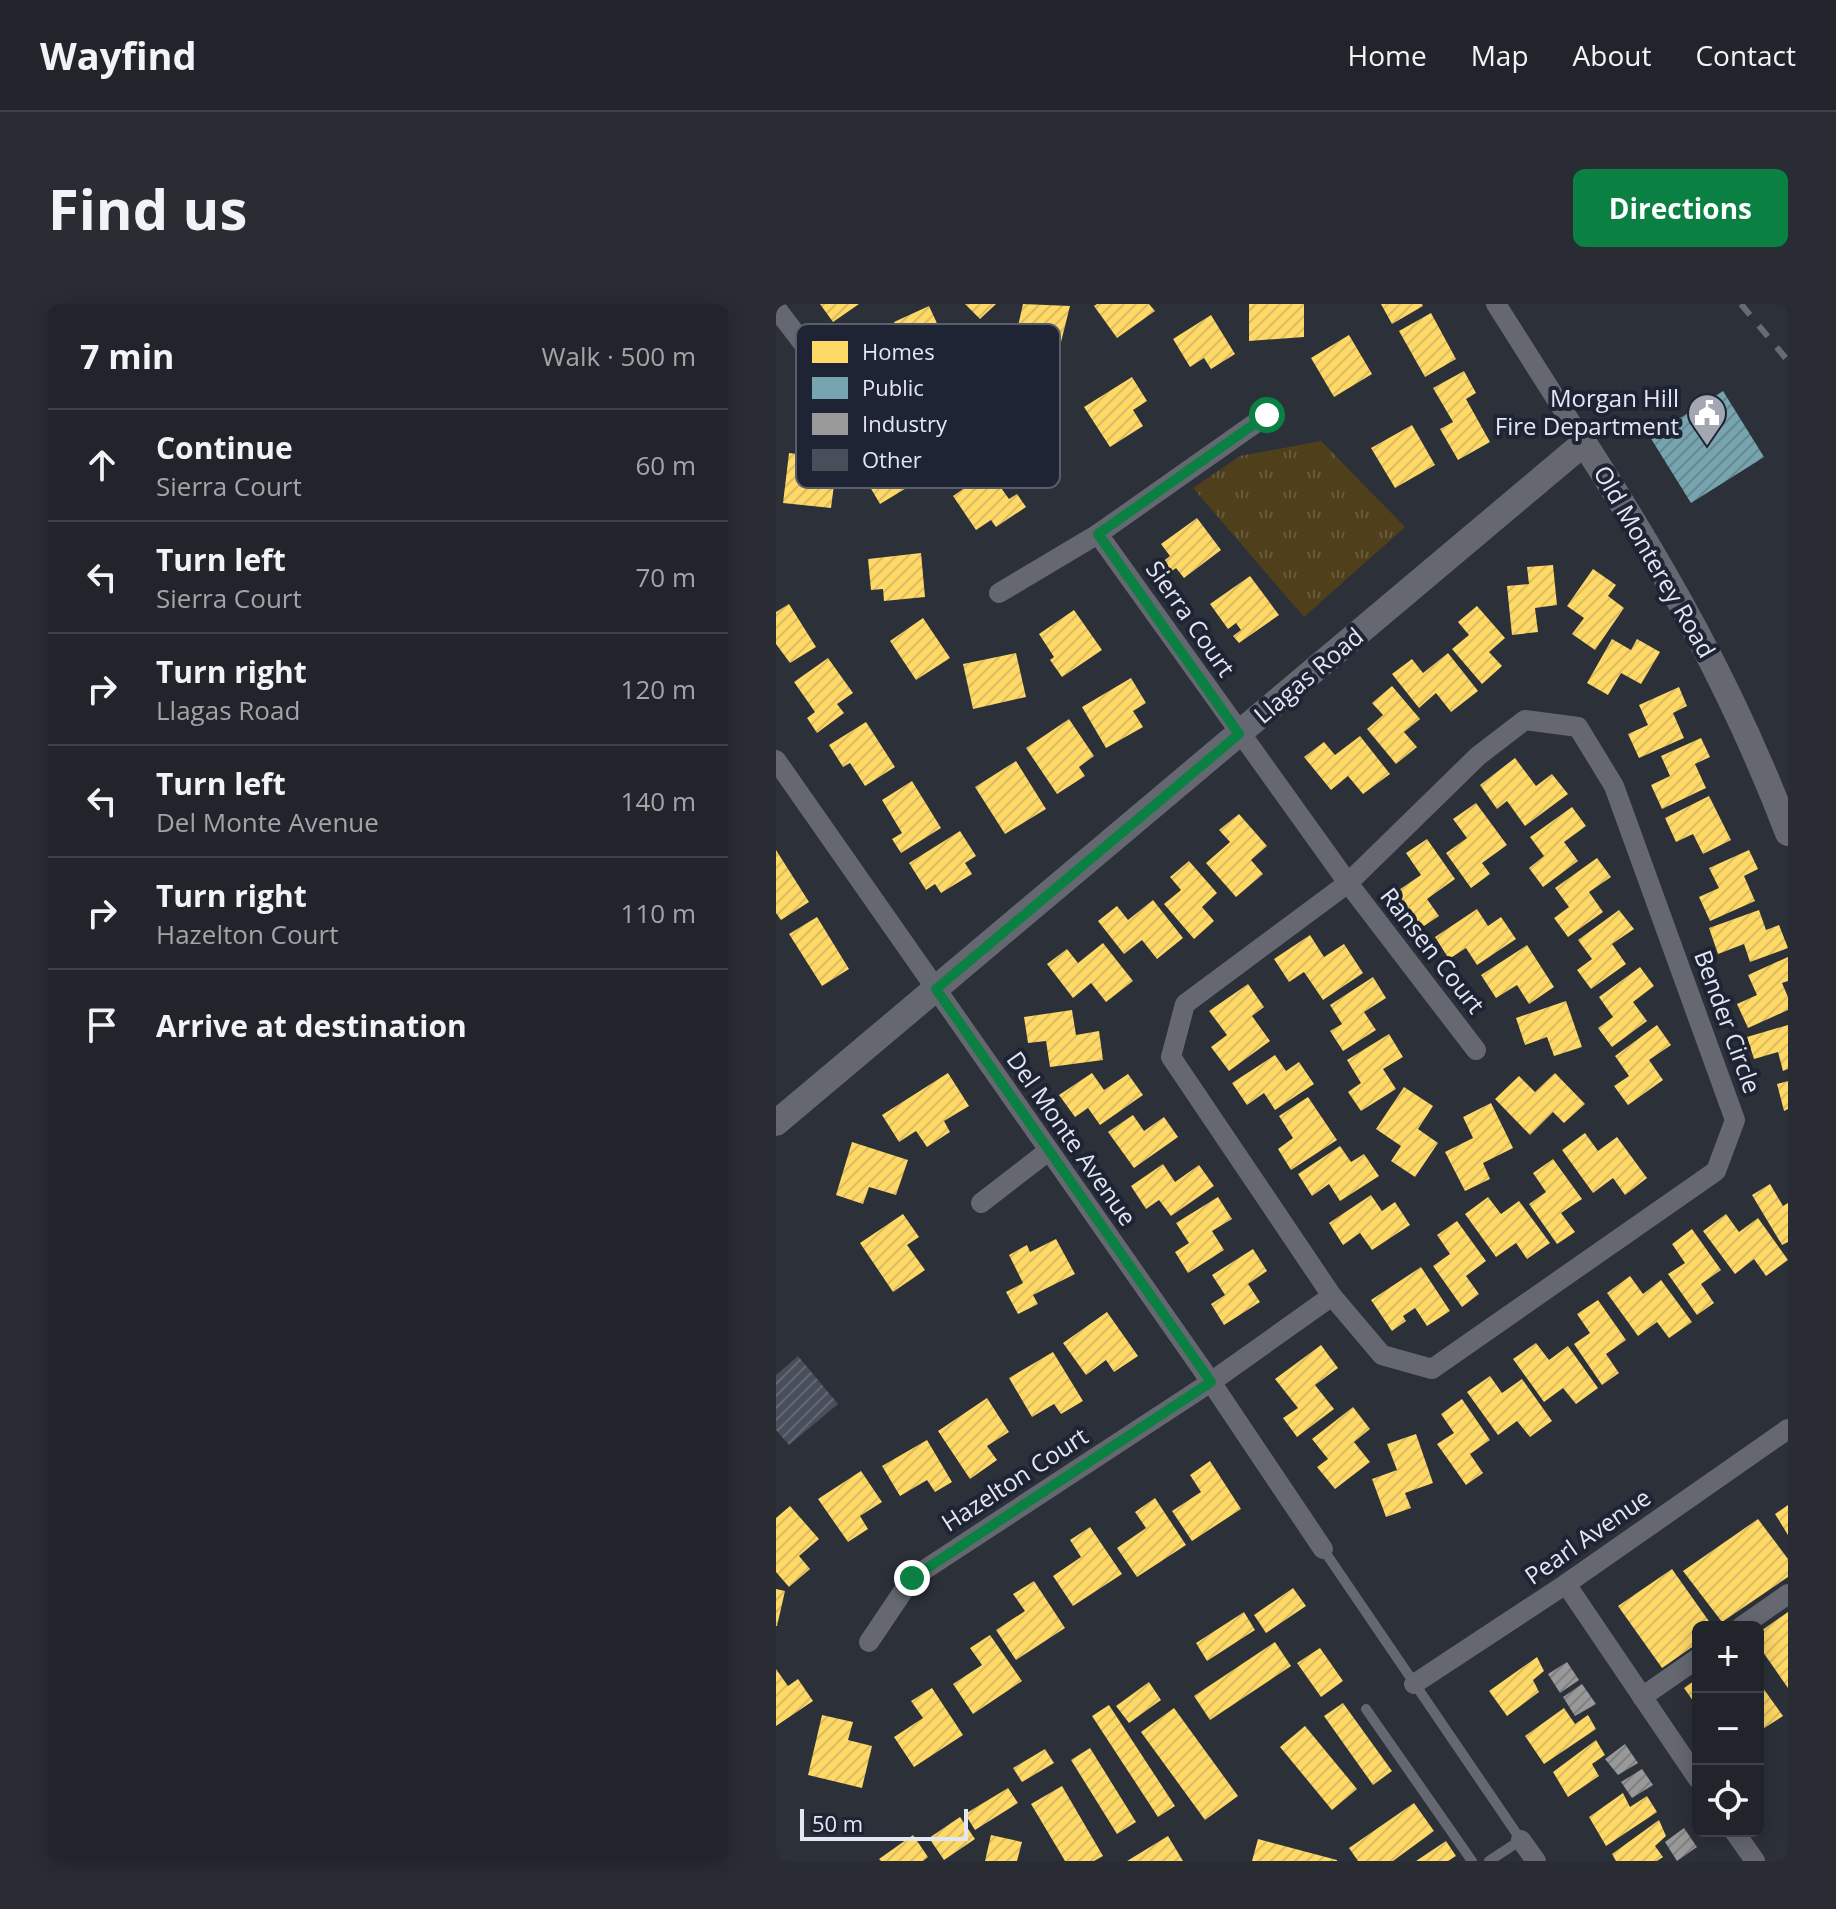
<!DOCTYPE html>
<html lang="en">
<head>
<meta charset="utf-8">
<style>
  :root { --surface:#21242b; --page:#292c33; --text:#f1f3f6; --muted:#a2a4a9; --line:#3e4147; --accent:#0b8043 }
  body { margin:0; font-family:"Open Sans",sans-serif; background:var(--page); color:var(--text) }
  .controls { position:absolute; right:24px; bottom:24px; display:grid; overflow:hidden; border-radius:12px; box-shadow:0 4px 20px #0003 }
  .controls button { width:72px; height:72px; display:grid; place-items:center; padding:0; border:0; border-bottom:2px solid var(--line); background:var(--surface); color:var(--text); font:40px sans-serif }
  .scale { position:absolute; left:24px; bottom:20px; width:168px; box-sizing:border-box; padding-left:8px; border:4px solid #e3e7f3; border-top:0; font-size:22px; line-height:28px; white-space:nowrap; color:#e3e7f3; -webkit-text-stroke:6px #1e2434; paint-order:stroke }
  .stop { position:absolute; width:24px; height:24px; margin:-18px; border:6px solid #0b8043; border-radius:50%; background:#fff }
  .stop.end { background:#0b8043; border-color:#fff; box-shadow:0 2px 8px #0008 }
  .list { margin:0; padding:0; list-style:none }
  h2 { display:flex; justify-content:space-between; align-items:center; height:104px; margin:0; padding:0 32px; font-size:34px }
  h2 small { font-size:26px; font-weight:400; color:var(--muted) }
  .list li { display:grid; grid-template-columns:52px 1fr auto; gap:24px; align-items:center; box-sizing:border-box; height:112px; padding:0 32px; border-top:2px solid var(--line) }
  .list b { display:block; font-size:30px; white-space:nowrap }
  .list p { margin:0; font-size:26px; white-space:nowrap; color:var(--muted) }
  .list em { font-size:26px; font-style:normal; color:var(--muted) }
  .icon { flex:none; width:44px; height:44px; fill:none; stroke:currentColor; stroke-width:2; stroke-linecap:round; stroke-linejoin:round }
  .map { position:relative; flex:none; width:1012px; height:1557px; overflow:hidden; border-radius:12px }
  header { display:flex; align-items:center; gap:48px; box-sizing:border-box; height:112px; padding:0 40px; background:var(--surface); border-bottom:2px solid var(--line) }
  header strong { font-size:38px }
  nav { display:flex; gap:44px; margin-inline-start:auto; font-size:28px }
  .intro { display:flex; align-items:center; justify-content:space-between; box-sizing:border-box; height:192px; padding:0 48px }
  h1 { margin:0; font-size:56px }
  .button { padding:20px 36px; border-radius:12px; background:var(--accent); color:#fff; font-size:28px; font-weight:700 }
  main { display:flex; gap:48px; padding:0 48px }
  aside { flex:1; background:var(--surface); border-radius:12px; box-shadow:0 4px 20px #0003 }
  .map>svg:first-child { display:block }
</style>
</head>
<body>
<header>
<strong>Wayfind</strong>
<nav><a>Home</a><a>Map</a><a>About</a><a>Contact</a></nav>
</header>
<div class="intro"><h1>Find us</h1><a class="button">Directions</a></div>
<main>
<aside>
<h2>7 min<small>Walk · 500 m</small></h2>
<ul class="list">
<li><svg class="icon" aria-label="ahead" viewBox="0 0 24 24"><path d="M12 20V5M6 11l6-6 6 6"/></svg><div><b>Continue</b><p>Sierra Court</p></div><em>60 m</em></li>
<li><svg class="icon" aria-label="left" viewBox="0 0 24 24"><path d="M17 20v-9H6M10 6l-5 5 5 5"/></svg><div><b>Turn left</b><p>Sierra Court</p></div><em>70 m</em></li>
<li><svg class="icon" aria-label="right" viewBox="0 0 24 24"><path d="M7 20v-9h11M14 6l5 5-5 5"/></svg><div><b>Turn right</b><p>Llagas Road</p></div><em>120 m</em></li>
<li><svg class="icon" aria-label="left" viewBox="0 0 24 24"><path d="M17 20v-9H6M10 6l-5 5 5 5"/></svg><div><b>Turn left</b><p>Del Monte Avenue</p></div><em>140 m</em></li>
<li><svg class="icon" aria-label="right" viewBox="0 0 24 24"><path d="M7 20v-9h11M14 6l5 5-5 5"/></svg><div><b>Turn right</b><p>Hazelton Court</p></div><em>110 m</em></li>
<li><svg class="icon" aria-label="arrive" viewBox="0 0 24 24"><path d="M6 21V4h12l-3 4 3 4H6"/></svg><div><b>Arrive at destination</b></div></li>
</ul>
</aside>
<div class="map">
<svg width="1012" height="1557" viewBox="0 0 1012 1557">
  <defs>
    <pattern id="grass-tufts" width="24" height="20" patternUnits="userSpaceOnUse" patternTransform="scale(2)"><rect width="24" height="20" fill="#4f3f1b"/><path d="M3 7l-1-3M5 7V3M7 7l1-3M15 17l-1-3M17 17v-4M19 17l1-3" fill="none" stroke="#685b3d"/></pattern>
    <pattern id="homes-hatch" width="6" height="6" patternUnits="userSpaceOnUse" patternTransform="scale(2)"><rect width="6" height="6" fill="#ffd966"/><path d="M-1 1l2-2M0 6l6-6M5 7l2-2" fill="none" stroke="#dabb60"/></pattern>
    <pattern id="public-hatch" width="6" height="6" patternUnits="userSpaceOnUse" patternTransform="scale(2)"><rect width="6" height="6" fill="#76a5af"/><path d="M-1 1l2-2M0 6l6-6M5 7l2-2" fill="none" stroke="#678890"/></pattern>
    <pattern id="industry-hatch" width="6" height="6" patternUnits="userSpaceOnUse" patternTransform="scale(2)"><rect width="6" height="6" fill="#999"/><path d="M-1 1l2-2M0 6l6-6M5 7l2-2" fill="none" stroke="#808081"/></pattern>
    <pattern id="building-hatch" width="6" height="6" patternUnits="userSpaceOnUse" patternTransform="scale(2)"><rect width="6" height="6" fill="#494e5b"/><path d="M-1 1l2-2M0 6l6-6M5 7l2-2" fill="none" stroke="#636873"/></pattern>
  </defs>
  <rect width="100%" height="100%" fill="#2c3039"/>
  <path fill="url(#grass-tufts)" d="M545 137 629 223 528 313 417 184 464 152Z"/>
  <g fill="url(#homes-hatch)">
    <path d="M44 0H83L57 18Z"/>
    <path d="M189 0H220L204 15Z"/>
    <path d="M247 0 294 2 278 66 254 60 259 39 239 35Z"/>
    <path d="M321 0H373L379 7 341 34 318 2Z"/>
    <path d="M473 0H528V33L473 37Z"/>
    <path d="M605 0H646L647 2 616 20Z"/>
    <path d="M153 2 172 43 130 62 123 47 130 43 118 18Z"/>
    <path d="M655 9 680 55 649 73 623 27Z"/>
    <path d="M435 11 459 50 435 65 428 54 414 63 397 35Z"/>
    <path d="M573 31 596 70 558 93 535 54Z"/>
    <path d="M688 67 700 89 690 95 714 138 682 156 664 125 677 118 657 84Z"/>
    <path d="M356 73 371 97 357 106 367 122 334 143 308 103Z"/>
    <path d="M636 121 659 161 619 184 595 144Z"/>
    <path d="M94 138 103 153 121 142 142 177 104 200 74 149Z"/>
    <path d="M36 147 62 150 55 204 7 199 13 149 29 151 28 159 34 160Z"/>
    <path d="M213 167 233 195 241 190 250 203 220 223 215 216 200 226 177 192Z"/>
    <path d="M421 214 445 246 408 274 400 264 393 269 385 259 394 252 385 240Z"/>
    <path d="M145 249 149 293 108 297 107 285 95 286 92 255Z"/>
    <path d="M777 261 781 301 759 304 762 328 736 331 731 282 753 280 751 263Z"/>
    <path d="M817 265 840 281 832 292 848 304 819 346 796 330 808 314 791 302Z"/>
    <path d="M474 272 503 311 463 339 457 332 465 326 460 319 452 325 434 300Z"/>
    <path d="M13 300 40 343 14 359 0 340V308Z"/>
    <path d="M701 302 729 334 713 348 726 362 706 380 676 345 693 331 682 318Z"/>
    <path d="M298 306 326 346 286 373 274 356 278 353 263 330Z"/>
    <path d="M147 314 174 354 140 376 114 337Z"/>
    <path d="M836 335 855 346 861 335 884 348 865 380 845 369 832 391 811 379Z"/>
    <path d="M240 349 250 393 197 405 187 360Z"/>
    <path d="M672 349 702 387 675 408 660 389 643 404 616 370 636 355 647 369Z"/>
    <path d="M52 354 77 389 61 400 68 409 41 429 31 414 39 408 18 378Z"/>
    <path d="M355 374 370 399 357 407 367 423 330 444 306 403Z"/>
    <path d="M616 382 644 415 628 428 641 443 620 460 591 425 607 411 596 399Z"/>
    <path d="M903 383 911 402 897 409 908 434 863 454 852 430 872 421 863 401Z"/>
    <path d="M293 415 318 452 303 463 309 472 281 490 250 444Z"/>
    <path d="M90 418 119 463 89 482 74 459 67 463 53 441Z"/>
    <path d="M584 432 614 470 587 490 572 472 555 486 528 453 548 438 559 451Z"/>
    <path d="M925 434 934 453 919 460 930 484 886 505 875 481 894 472 885 452Z"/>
    <path d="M739 454 760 482 776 470 792 490 749 522 731 497 721 505 704 481Z"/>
    <path d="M240 457 270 505 229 530 199 483Z"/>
    <path d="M136 477 165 524 125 549 116 535 126 529 106 496Z"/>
    <path d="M933 492 955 536 927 550 917 530 900 538 889 514Z"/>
    <path d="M700 499 731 541 706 559 714 570 695 584 670 549 691 534 677 515Z"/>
    <path d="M796 503 810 522 788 538 802 557 767 583 753 564 768 552 754 533Z"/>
    <path d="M463 510 491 542 475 556 487 570 460 593 430 559 454 538 443 526Z"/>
    <path d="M184 527 200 552 189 559 196 570 165 589 159 580 150 586 133 559Z"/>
    <path d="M651 535 679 575 651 595 663 612 642 626 617 590 645 571 630 549Z"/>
    <path d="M0 546 33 598 5 616 0 609Z"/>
    <path d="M973 546 982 565 968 572 979 597 934 617 923 593 943 584 933 564Z"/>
    <path d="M821 554 835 573 813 588 827 608 792 633 778 614 793 603 779 584Z"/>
    <path d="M413 557 441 589 426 603 438 617 418 635 388 600 405 586 394 573Z"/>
    <path d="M377 596 407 634 381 655 366 636 348 650 322 617 341 602 352 616Z"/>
    <path d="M701 605 712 622 725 613 740 635 701 661 690 644 673 655 659 633Z"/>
    <path d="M843 606 858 625 836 640 850 660 815 685 801 666 816 655 802 636Z"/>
    <path d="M983 606 990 626 1003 621 1012 644 974 658 968 640 942 650 933 624Z"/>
    <path d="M41 613 73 665 46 682 13 630Z"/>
    <path d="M534 631 548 653 568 640 587 669 547 696 528 668 513 678 498 655Z"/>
    <path d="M327 639 357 677 330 698 315 679 297 694 271 660 291 645 302 659Z"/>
    <path d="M751 641 778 683 753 700 741 681 720 694 705 671Z"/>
    <path d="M1012 653V677L1006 679 1012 693V706L972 724 961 700 981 691 972 671Z"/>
    <path d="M864 663 878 682 857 698 871 717 836 743 822 724 837 713 823 693Z"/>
    <path d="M597 673 610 694 588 708 600 726 567 747 554 727 566 720 554 701Z"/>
    <path d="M472 680 488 703 476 712 494 737 453 767 435 743 451 731 433 707Z"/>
    <path d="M790 697 806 743 778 752 771 733 749 741 740 714Z"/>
    <path d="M296 706 300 731 323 727 327 756 274 763 270 737 252 739 248 713Z"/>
    <path d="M881 721 895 741 873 756 887 776 852 801 838 782 853 772 839 752Z"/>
    <path d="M1012 721V765L1007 767 1002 748 978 755 971 733Z"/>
    <path d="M613 730 627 753 607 765 620 785 585 807 572 788 585 779 571 756Z"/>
    <path d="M499 751 510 767 523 758 538 780 499 806 488 789 471 801 456 779Z"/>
    <path d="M172 769 193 802 168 817 174 828 151 843 140 827 123 838 106 811Z"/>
    <path d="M316 769 328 786 352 770 367 791 324 821 312 804 299 813 283 791Z"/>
    <path d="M779 769 809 800 788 819 777 808 754 831 719 795 743 772 759 788Z"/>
    <path d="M1012 777V805L1008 807 1001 780Z"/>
    <path d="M628 783 657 802 642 825 662 839 639 873 615 857 625 842 600 825Z"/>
    <path d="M532 793 561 836 515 866 502 845 517 834 503 812Z"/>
    <path d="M715 799 737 844 707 859 714 875 689 887 669 848 697 834 687 813Z"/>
    <path d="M357 811 368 827 388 813 402 833 358 864 332 828Z"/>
    <path d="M809 829 822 847 841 833 871 874 849 891 837 874 817 889 786 846Z"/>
    <path d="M76 838 132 856 120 891 93 883 87 900 60 891Z"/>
    <path d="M564 842 575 858 588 850 603 872 564 897 553 880 536 892 522 870Z"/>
    <path d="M777 855 806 895 785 909 799 928 781 940 753 900 770 888 757 869Z"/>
    <path d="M387 860 399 878 423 861 438 882 395 912 383 896 370 905 355 882Z"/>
    <path d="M994 880 1007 902 1012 899V938L1006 941 976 891Z"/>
    <path d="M595 891 606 907 619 898 634 921 596 946 584 929 567 941 553 919Z"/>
    <path d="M442 893 456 915 436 927 448 946 412 969 399 948 413 939 400 919Z"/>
    <path d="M712 893 725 910 743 897 774 939 751 955 740 939 720 953 689 910Z"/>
    <path d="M127 910 143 933 131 941 149 966 117 988 84 939Z"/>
    <path d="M950 910 963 928 982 914 1012 956 990 972 978 955 959 970 927 927Z"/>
    <path d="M681 917 710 957 690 972 703 990 686 1003 657 962 674 950 661 931Z"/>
    <path d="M916 925 945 966 925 980 938 999 921 1011 892 970 909 959 896 940Z"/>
    <path d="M280 935 299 970 257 991 262 1000 242 1010 230 988 247 979 233 951 251 941 254 948Z"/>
    <path d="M477 945 491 967 472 980 484 998 448 1021 435 1000 449 991 436 971Z"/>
    <path d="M645 963 674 1007 651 1022 639 1004 627 1012 630 1017 616 1027 595 996Z"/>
    <path d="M854 972 867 990 885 976 916 1018 893 1034 881 1018 862 1032 831 989Z"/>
    <path d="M822 996 850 1036 830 1050 843 1069 826 1081 798 1040 814 1029 801 1010Z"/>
    <path d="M331 1008 362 1052 338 1068 330 1056 310 1071 287 1039Z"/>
    <path d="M760 1039 773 1056 792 1042 822 1084 800 1100 787 1084 768 1098 737 1055Z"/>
    <path d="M545 1041 562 1064 539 1081 558 1105 521 1133 507 1114 522 1104 499 1075Z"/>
    <path d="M277 1048 307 1097 285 1110 278 1100 256 1113 233 1074Z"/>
    <path d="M714 1072 726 1089 746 1075 776 1117 754 1133 741 1117 722 1131 691 1088Z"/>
    <path d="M211 1094 233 1128 211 1142 221 1156 194 1175 162 1127Z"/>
    <path d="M686 1095 714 1136 694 1150 707 1169 690 1181 661 1140 678 1129 665 1110Z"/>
    <path d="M577 1103 594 1125 578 1138 594 1158 559 1185 541 1163 552 1155 536 1135Z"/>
    <path d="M640 1130 657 1179 629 1189 635 1204 610 1213 596 1175 621 1166 611 1140Z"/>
    <path d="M151 1136 176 1178 159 1188 151 1176 124 1192 106 1162Z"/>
    <path d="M434 1157 465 1205 416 1237 396 1207 425 1188 414 1171Z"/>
    <path d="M85 1167 106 1198 84 1212 92 1225 72 1238 42 1195Z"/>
    <path d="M379 1194 410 1241 361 1273 341 1244 370 1224 359 1208Z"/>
    <path d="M1012 1201V1231L999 1210Z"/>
    <path d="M14 1202 43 1235 23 1252 34 1265 13 1283 0 1268V1214Z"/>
    <path d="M982 1215 1012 1255V1273L946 1318 907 1267Z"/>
    <path d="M314 1223 346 1270 297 1302 277 1272 305 1253 294 1236Z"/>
    <path d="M896 1265 937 1323H922V1339L886 1364 842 1302Z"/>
    <path d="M258 1277 289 1324 240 1356 220 1326 249 1307 237 1290Z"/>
    <path d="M517 1284 530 1302 490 1329 478 1311Z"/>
    <path d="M0 1285 9 1287 1 1322H0Z"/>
    <path d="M468 1308 479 1326 431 1357 420 1339Z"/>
    <path d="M1012 1308V1384L982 1341V1329Z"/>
    <path d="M214 1331 246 1377 197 1410 177 1380 206 1361 194 1344Z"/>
    <path d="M499 1338 515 1362 434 1416 418 1392Z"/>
    <path d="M544 1344 567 1377 545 1393 521 1359Z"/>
    <path d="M761 1353 768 1367 757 1376 763 1388 731 1412 713 1387Z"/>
    <path d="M0 1365 12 1382 22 1375 37 1397 0 1422Z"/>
    <path d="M922 1374V1404L908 1384Z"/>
    <path d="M982 1377 1007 1412 982 1428Z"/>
    <path d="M373 1378 385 1396 353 1419 340 1402Z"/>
    <path d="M156 1384 187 1431 138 1463 118 1433 147 1414 135 1397Z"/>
    <path d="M567 1399 616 1467 597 1481 548 1412Z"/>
    <path d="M333 1401 399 1502 382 1513 316 1412Z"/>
    <path d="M398 1404 462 1492 429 1516 365 1428Z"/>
    <path d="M788 1404 799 1420 812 1411 820 1425 768 1460 749 1432Z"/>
    <path d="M46 1411 77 1418 72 1436 96 1442 86 1484 32 1471Z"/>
    <path d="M529 1422 581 1485 556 1506 504 1443Z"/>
    <path d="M820 1436 829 1451 816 1460 823 1472 792 1493 777 1468Z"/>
    <path d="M314 1444 360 1518 341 1530 295 1456Z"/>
    <path d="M269 1445 278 1459 246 1478 237 1464Z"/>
    <path d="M286 1482 327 1552 318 1557H289L255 1500Z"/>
    <path d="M232 1484 242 1499 199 1526 189 1510Z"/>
    <path d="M847 1489 854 1503 871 1492 881 1508 830 1542 813 1513Z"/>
    <path d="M638 1499 658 1527 617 1557H582L573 1544Z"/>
    <path d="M184 1513 199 1535 168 1556 153 1534Z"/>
    <path d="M883 1516 890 1532 879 1542 887 1553 881 1557H840L836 1550Z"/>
    <path d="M137 1531 152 1553 147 1557H105L103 1555Z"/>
    <path d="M215 1531 246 1538 241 1557H209Z"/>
    <path d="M392 1532 407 1557H351Z"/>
    <path d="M482 1535 561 1556V1557H476Z"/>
    <path d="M670 1537 680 1552 672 1557H640Z"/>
  </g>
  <path fill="url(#public-hatch)" d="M947 87 988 153 915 199 874 133Z"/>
  <g fill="url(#industry-hatch)">
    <path d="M791 1358 803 1376 784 1389 772 1370Z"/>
    <path d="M806 1380 820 1400 799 1412 787 1393Z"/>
    <path d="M849 1440 862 1459 842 1471 829 1455Z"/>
    <path d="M866 1465 877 1481 856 1494 845 1478Z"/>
    <path d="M908 1524 921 1543 901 1557 889 1538Z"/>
  </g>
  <path fill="url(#building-hatch)" d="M22 1052 62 1100 13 1141 0 1126V1071Z"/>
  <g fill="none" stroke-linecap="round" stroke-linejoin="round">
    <g stroke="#656870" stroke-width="10">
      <path d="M547 1245 745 1536 713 1557"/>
      <path d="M590 1405 696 1557"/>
    </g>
    <g stroke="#656870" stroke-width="20">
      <path d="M720 0 808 139"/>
      <path d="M0 4 62 85"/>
      <path d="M322 230 572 579 700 746"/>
      <path d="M223 289 322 230 491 111"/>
      <path d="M749 416 802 423 838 482 959 816 940 867 656 1065 606 1051 556 992 395 753 409 700 572 579 702 452Z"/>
      <path d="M0 456 435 1078 547 1245"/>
      <path d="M205 899 271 848"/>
      <path d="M790 1280 922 1475"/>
      <path d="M965 1323 1012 1290"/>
      <path d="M93 1338 136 1274 435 1078 556 992"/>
      <path d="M638 1380 790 1280 1012 1125"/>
      <path d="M866 1393 922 1354"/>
      <path d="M958 1527 979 1557"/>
      <path d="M745 1536 760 1557"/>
    </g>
    <path stroke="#656870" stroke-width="26" d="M0 819 808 139C891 268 957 385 1012 529"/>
    <path stroke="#686c72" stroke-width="6" stroke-dasharray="14 14" stroke-linecap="butt" d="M965 0 1012 57"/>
  </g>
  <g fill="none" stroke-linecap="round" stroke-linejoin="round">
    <path stroke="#0b8043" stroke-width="10" d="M136 1274 435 1078 160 685 463 430 322 230 491 111"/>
  </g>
  <defs>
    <g id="civic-pin" transform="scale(2)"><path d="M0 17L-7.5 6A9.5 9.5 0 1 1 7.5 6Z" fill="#a3a7b2" stroke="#1e2434"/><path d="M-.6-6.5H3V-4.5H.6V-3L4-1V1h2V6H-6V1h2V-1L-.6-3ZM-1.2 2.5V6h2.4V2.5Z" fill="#fff"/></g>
  </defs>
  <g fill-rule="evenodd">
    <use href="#civic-pin" x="931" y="109"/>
  </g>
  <g text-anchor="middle" stroke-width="8" stroke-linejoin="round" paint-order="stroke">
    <g font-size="24" fill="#e3e7f3" stroke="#1e2434" text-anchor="end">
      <text x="903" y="103">Morgan Hill<tspan x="903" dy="28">Fire Department</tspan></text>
    </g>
    <g font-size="24" fill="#e3e7f3" stroke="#1e2434">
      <text transform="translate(878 258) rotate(60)" y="8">Old Monterey Road</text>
      <text transform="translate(414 315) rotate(55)" y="8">Sierra Court</text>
      <text transform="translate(533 372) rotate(-40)" y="8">Llagas Road</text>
      <text transform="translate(656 647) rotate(52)" y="8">Ransen Court</text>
      <text transform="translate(951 718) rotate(70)" y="8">Bender Circle</text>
      <text transform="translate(295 835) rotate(55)" y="8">Del Monte Avenue</text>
      <text transform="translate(239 1176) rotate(-33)" y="8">Hazelton Court</text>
      <text transform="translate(812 1233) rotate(-35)" y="8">Pearl Avenue</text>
    </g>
  </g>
  <rect x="20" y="20" width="264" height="164" rx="12" fill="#1e2434" stroke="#595e6d" stroke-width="2"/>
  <rect x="36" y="37" width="36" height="22" fill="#ffd966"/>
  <rect x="36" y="73" width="36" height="22" fill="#76a5af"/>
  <rect x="36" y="109" width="36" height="22" fill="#999"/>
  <rect x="36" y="145" width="36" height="22" fill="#494e5b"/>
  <g font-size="22" fill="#e3e7f3">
    <text x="86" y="56">Homes</text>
    <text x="86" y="92">Public</text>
    <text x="86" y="128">Industry</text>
    <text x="86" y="164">Other</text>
  </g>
</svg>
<div class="controls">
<button>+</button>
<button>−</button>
<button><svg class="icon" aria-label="locate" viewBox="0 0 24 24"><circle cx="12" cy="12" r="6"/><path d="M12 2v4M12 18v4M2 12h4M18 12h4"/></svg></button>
</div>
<div class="scale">50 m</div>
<div class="stop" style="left:491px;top:111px"></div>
<div class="stop end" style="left:136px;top:1274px"></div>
</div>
</main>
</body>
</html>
